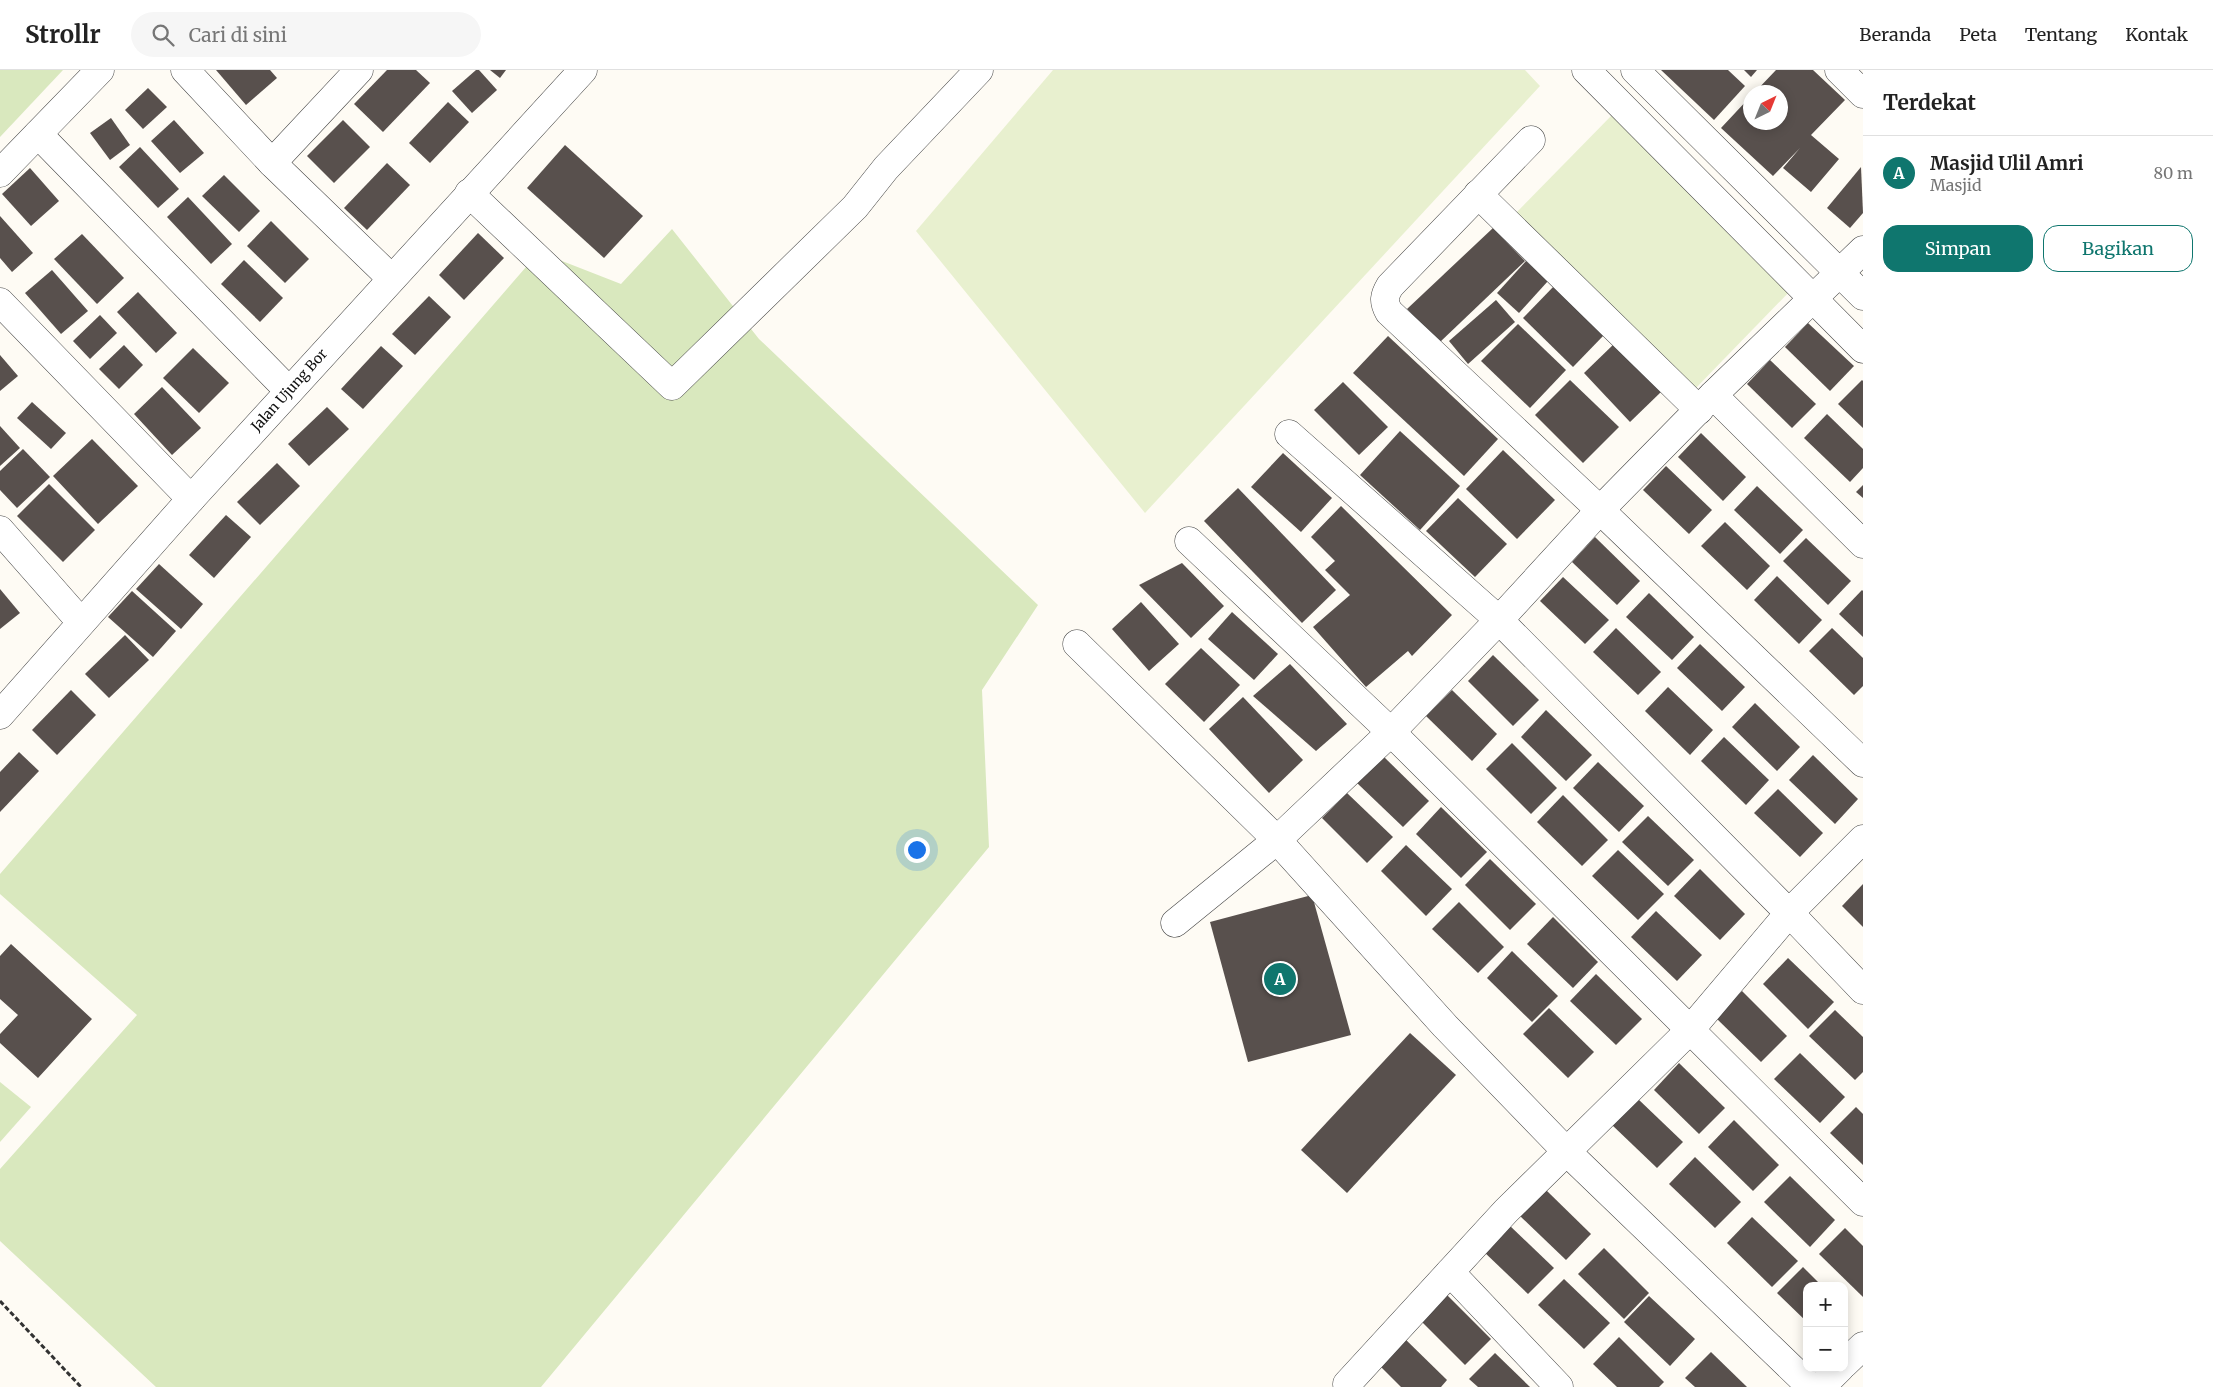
<!DOCTYPE html>
<html lang="id">
<head>
<meta charset="utf-8">
<style>
  :root { --surface:#fff; --page:#f6f6f6; --text:#222; --muted:#767676; --line:#e0e0e0; --accent:#0f766e }
  body { margin:0; font-family:Merriweather,serif; background:var(--page); color:var(--text) }
  .controls { position:absolute; right:15px; bottom:15px; display:grid; overflow:hidden; border-radius:10px; box-shadow:0 2px 12px #0003 }
  .controls button { width:45px; height:45px; display:grid; place-items:center; padding:0; border:0; border-bottom:1px solid var(--line); background:var(--surface); color:var(--text); font:25px sans-serif }
  .compass { position:absolute; left:1743px; top:15px; width:45px; height:45px; border-radius:50%; background:var(--surface); box-shadow:0 2px 12px #0003; rotate:43deg }
  .you { position:absolute; left:916px; top:779px; width:18px; height:18px; margin:-12px; border:4px solid #fff; border-radius:50%; background:#1a73e8; box-shadow:0 0 0 8px #1a73e833 }
  .badge { display:grid; place-items:center; width:32px; height:32px; border-radius:50%; background:var(--accent); color:#fff; font-size:16px; font-weight:700 }
  .pin { position:absolute; translate:-50% -50%; border:2px solid #fff; box-shadow:0 1px 5px #0006 }
  .list { margin:0; padding:0; list-style:none }
  h2 { display:flex; justify-content:space-between; align-items:center; height:65px; margin:0; padding:0 20px; font-size:21px }
  h2 small { font-size:16px; font-weight:400; color:var(--muted) }
  .list li { display:grid; grid-template-columns:32px 1fr auto; gap:15px; align-items:center; box-sizing:border-box; height:75px; padding:0 20px; border-top:1px solid var(--line) }
  .list b { display:block; font-size:19px; white-space:nowrap }
  .list p { margin:0; font-size:16px; white-space:nowrap; color:var(--muted) }
  .list em { font-size:16px; font-style:normal; color:var(--muted) }
  .actions { display:flex; gap:10px; padding:15px 20px }
  .actions a { flex:1; padding:11px 0; border:1px solid var(--accent); border-radius:15px; text-align:center; font-size:18px; color:var(--accent) }
  .actions .main { background:var(--accent); color:#fff }
  .icon { flex:none; width:28px; height:28px; fill:none; stroke:currentColor; stroke-width:2; stroke-linecap:round; stroke-linejoin:round }
  .map { position:relative; flex:none; width:1863px; height:1317px; overflow:hidden }
  header { display:flex; align-items:center; gap:30px; box-sizing:border-box; height:70px; padding:0 25px; background:var(--surface); border-bottom:1px solid var(--line) }
  header strong { font-size:24px }
  nav { display:flex; gap:28px; margin-inline-start:auto; font-size:18px }
  .search { width:350px; height:45px; background:var(--page); display:flex; align-items:center; gap:12px; box-sizing:border-box; padding:0 18px; border-radius:28px; color:var(--muted); font-size:19px }
  main { display:flex }
  aside { flex:1; background:var(--surface) }
  .map>svg:first-child { display:block }
</style>
</head>
<body>
<header>
<strong>Strollr</strong>
<div class="search"><svg class="icon" aria-label="search" viewBox="0 0 24 24"><circle cx="10" cy="10" r="6"/><path d="M15 15l6 6"/></svg>Cari di sini</div>
<nav><a>Beranda</a><a>Peta</a><a>Tentang</a><a>Kontak</a></nav>
</header>
<main>
<div class="map">
<svg width="1863" height="1317" viewBox="0 0 1863 1317">
  <rect width="100%" height="100%" fill="#fefbf4"/>
  <g fill="#d9e8be">
    <path d="M0 0H63L0 67Z"/>
    <path d="M672 159 759 269 1038 535 982 620 989 777 541 1317H156L0 1171V1099L137 945 0 824V804L539 182 621 214Z"/>
    <path d="M0 1012 31 1037 0 1072Z"/>
  </g>
  <g fill="#e8f0cf">
    <path d="M1053 0H1525L1540 16 1145 443 916 161Z"/>
    <path d="M1613 44 1792 219 1693 321 1513 146Z"/>
  </g>
  <g fill="#58504d">
    <path d="M216 0H270L277 8 246 35Z"/>
    <path d="M387 0H416L430 13 383 62 354 34Z"/>
    <path d="M476 0H479L497 20 472 43 452 21Z"/>
    <path d="M490 0H506L500 8Z"/>
    <path d="M1661 0H1728L1745 16 1714 50Z"/>
    <path d="M1744 0H1757L1751 7Z"/>
    <path d="M1776 0H1813L1845 30 1811 65 1839 89 1811 122 1783 98 1800 78 1773 106 1721 58 1750 27V52H1780V22H1755Z"/>
    <path d="M148 18 167 37 143 59 125 40Z"/>
    <path d="M448 32 469 52 430 93 409 73Z"/>
    <path d="M111 48 130 75 110 90 90 63Z"/>
    <path d="M174 50 204 83 180 103 151 71Z"/>
    <path d="M343 50 370 77 334 113 307 86Z"/>
    <path d="M565 75 643 146 604 188 527 118Z"/>
    <path d="M140 77 179 119 158 138 119 97Z"/>
    <path d="M387 93 410 115 367 160 344 138Z"/>
    <path d="M1861 97 1863 143 1850 158 1827 138Z"/>
    <path d="M30 98 59 131 31 156 2 124Z"/>
    <path d="M224 105 260 141 239 162 202 126Z"/>
    <path d="M188 127 232 174 211 194 167 147Z"/>
    <path d="M0 146 33 183 12 202 0 188Z"/>
    <path d="M271 151 309 189 285 213 247 176Z"/>
    <path d="M1493 158 1525 191 1439 273 1407 239Z"/>
    <path d="M478 163 504 188 464 230 439 205Z"/>
    <path d="M82 164 124 208 97 234 54 189Z"/>
    <path d="M244 190 283 228 260 252 221 214Z"/>
    <path d="M1526 191 1548 211 1519 243 1497 223Z"/>
    <path d="M52 200 88 241 61 264 25 223Z"/>
    <path d="M1555 215 1605 264 1573 297 1523 248Z"/>
    <path d="M138 222 177 263 156 283 117 242Z"/>
    <path d="M429 226 451 247 415 285 392 264Z"/>
    <path d="M1496 230 1515 252 1468 294 1449 271Z"/>
    <path d="M100 245 117 263 90 289 73 271Z"/>
    <path d="M1808 253 1854 296 1830 321 1785 277Z"/>
    <path d="M1518 254 1566 300 1530 338 1481 291Z"/>
    <path d="M1388 266 1498 369 1464 406 1353 303Z"/>
    <path d="M1615 273 1661 322 1630 352 1584 303Z"/>
    <path d="M124 275 143 295 119 319 99 299Z"/>
    <path d="M381 276 403 296 363 339 341 319Z"/>
    <path d="M193 278 229 313 199 343 163 308Z"/>
    <path d="M0 285 18 306 0 321Z"/>
    <path d="M1770 290 1816 334 1792 358 1747 314Z"/>
    <path d="M1570 310 1619 357 1583 393 1535 345Z"/>
    <path d="M1862 310 1863 311V358L1838 334Z"/>
    <path d="M1343 312 1388 357 1359 385 1314 340Z"/>
    <path d="M162 317 201 358 172 385 134 344Z"/>
    <path d="M32 332 66 363 51 379 17 348Z"/>
    <path d="M327 337 349 359 309 396 288 374Z"/>
    <path d="M1827 344 1863 379V398L1850 412 1804 368Z"/>
    <path d="M0 356 20 378 0 396Z"/>
    <path d="M1400 361 1460 416 1420 460 1360 405Z"/>
    <path d="M1701 363 1746 407 1723 431 1678 387Z"/>
    <path d="M92 369 138 416 98 454 53 406Z"/>
    <path d="M23 379 50 407 17 438 0 420V401Z"/>
    <path d="M1503 380 1555 430 1517 469 1466 419Z"/>
    <path d="M1283 383 1332 428 1301 462 1251 417Z"/>
    <path d="M277 393 300 416 260 455 237 432Z"/>
    <path d="M1666 396 1712 440 1689 464 1643 420Z"/>
    <path d="M49 414 95 460 63 492 17 446Z"/>
    <path d="M1863 415V428L1856 422Z"/>
    <path d="M1757 416 1803 460 1780 484 1734 440Z"/>
    <path d="M1238 418 1336 520 1302 553 1204 451Z"/>
    <path d="M1458 428 1507 474 1475 507 1426 461Z"/>
    <path d="M1341 436 1452 545 1412 586 1408 581 1366 617 1313 557 1350 525 1325 500 1335 491 1311 467Z"/>
    <path d="M226 445 251 467 214 508 189 485Z"/>
    <path d="M1725 452 1770 496 1747 520 1701 476Z"/>
    <path d="M1595 467 1640 511 1617 535 1572 492Z"/>
    <path d="M1806 468 1851 511 1828 535 1783 491Z"/>
    <path d="M1182 493 1224 536 1191 568 1139 515Z"/>
    <path d="M159 494 203 534 181 559 136 519Z"/>
    <path d="M1777 506 1822 550 1799 574 1754 530Z"/>
    <path d="M1563 507 1609 550 1585 574 1540 531Z"/>
    <path d="M0 519 20 543 0 559Z"/>
    <path d="M1862 520 1863 521V567L1839 544Z"/>
    <path d="M132 521 176 561 153 587 108 547Z"/>
    <path d="M1649 523 1694 567 1672 590 1626 547Z"/>
    <path d="M1141 532 1179 574 1149 601 1112 559Z"/>
    <path d="M1232 542 1278 584 1254 610 1208 569Z"/>
    <path d="M1616 558 1661 602 1638 625 1593 582Z"/>
    <path d="M1832 558 1863 588V616L1854 625 1809 581Z"/>
    <path d="M125 565 149 590 109 628 85 604Z"/>
    <path d="M1700 574 1745 617 1722 641 1677 598Z"/>
    <path d="M1201 578 1240 615 1204 652 1165 614Z"/>
    <path d="M1493 585 1539 630 1513 656 1468 611Z"/>
    <path d="M1290 594 1347 654 1316 681 1253 626Z"/>
    <path d="M1668 617 1713 660 1690 685 1645 641Z"/>
    <path d="M71 620 96 645 57 685 32 660Z"/>
    <path d="M1452 620 1497 664 1472 691 1426 646Z"/>
    <path d="M1243 627 1303 690 1269 723 1209 659Z"/>
    <path d="M1755 633 1800 677 1777 701 1732 657Z"/>
    <path d="M1546 640 1592 685 1566 711 1521 667Z"/>
    <path d="M1724 667 1769 710 1746 735 1701 691Z"/>
    <path d="M1512 673 1557 718 1531 744 1486 699Z"/>
    <path d="M19 682 39 701 0 742V702Z"/>
    <path d="M1813 685 1858 729 1835 754 1789 710Z"/>
    <path d="M1383 686 1429 731 1403 757 1357 713Z"/>
    <path d="M1598 692 1644 736 1619 762 1573 718Z"/>
    <path d="M1778 719 1823 763 1800 787 1754 743Z"/>
    <path d="M1347 723 1393 767 1367 793 1322 748Z"/>
    <path d="M1563 725 1608 770 1582 796 1537 752Z"/>
    <path d="M1441 737 1487 782 1461 808 1416 764Z"/>
    <path d="M1648 746 1694 790 1668 816 1622 772Z"/>
    <path d="M1406 775 1452 819 1426 846 1381 801Z"/>
    <path d="M1618 780 1664 824 1638 850 1592 806Z"/>
    <path d="M1490 789 1536 834 1510 860 1465 815Z"/>
    <path d="M1700 799 1745 844 1720 870 1674 826Z"/>
    <path d="M1863 814V857L1842 836Z"/>
    <path d="M1312 825 1351 965 1248 992 1210 852Z"/>
    <path d="M1459 832 1504 877 1478 903 1432 859Z"/>
    <path d="M1656 841 1702 885 1677 911 1631 867Z"/>
    <path d="M1553 847 1598 892 1573 918 1527 874Z"/>
    <path d="M11 874 92 949 38 1008 0 973V964L18 945 0 929V886Z"/>
    <path d="M1512 881 1558 926 1532 952 1487 908Z"/>
    <path d="M1788 888 1834 932 1808 959 1763 914Z"/>
    <path d="M1596 904 1642 949 1616 975 1570 931Z"/>
    <path d="M1742 921 1787 966 1761 992 1716 948Z"/>
    <path d="M1549 938 1594 982 1568 1008 1523 964Z"/>
    <path d="M1835 940 1863 967V1002L1855 1010 1809 966Z"/>
    <path d="M1410 963 1456 1005 1347 1123 1301 1080Z"/>
    <path d="M1800 983 1845 1027 1820 1053 1774 1009Z"/>
    <path d="M1679 993 1725 1038 1699 1064 1654 1020Z"/>
    <path d="M1637 1028 1683 1072 1657 1098 1611 1054Z"/>
    <path d="M1856 1037 1863 1044V1095L1830 1063Z"/>
    <path d="M1734 1050 1779 1095 1753 1121 1708 1077Z"/>
    <path d="M1695 1087 1741 1132 1715 1158 1669 1114Z"/>
    <path d="M1790 1106 1835 1150 1810 1177 1764 1132Z"/>
    <path d="M1546 1120 1591 1164 1566 1190 1520 1146Z"/>
    <path d="M1752 1147 1798 1191 1772 1217 1727 1173Z"/>
    <path d="M1508 1154 1554 1198 1528 1224 1482 1180Z"/>
    <path d="M1845 1158 1863 1176V1227L1819 1184Z"/>
    <path d="M1604 1178 1649 1223 1624 1249 1578 1204Z"/>
    <path d="M1803 1197 1822 1216H1807V1252L1777 1223Z"/>
    <path d="M1564 1209 1610 1253 1584 1279 1538 1235Z"/>
    <path d="M1446 1224 1491 1269 1465 1295 1420 1250Z"/>
    <path d="M1649 1226 1695 1269 1670 1296 1624 1252Z"/>
    <path d="M1402 1266 1447 1310 1441 1317H1401L1376 1292Z"/>
    <path d="M1619 1267 1664 1312 1659 1317H1617L1593 1294Z"/>
    <path d="M1711 1282 1747 1317H1695L1685 1308Z"/>
    <path d="M1495 1283 1530 1317H1478L1469 1309Z"/>
  </g>
  <g fill="none" stroke-linecap="round" stroke-linejoin="round">
    <g stroke="#434343" stroke-width="29">
      <g id="minor">
        <path d="M185 0 272 93 391 208"/>
        <path d="M1586 0 1863 279"/>
        <path d="M1635 0 1863 226"/>
        <path d="M1839 0 1863 24"/>
        <path d="M38 64 289 321"/>
        <path d="M1531 70 1390 216C1384 226 1383 231 1389 242L1600 440 1499 550 1789 843"/>
        <path d="M272 93 359 0"/>
        <path d="M0 103 100 0"/>
        <path d="M469 123 672 316 855 137 886 98 979 0"/>
        <path d="M1478 124 1699 340"/>
        <path d="M1863 180 1713 325 1600 440 1863 693"/>
        <path d="M0 232 191 429"/>
        <path d="M1713 325 1863 474"/>
        <path d="M1289 364 1499 550 1391 662 1277 770 1445 956 1567 1082 1811 1317"/>
        <path d="M0 460 80 551"/>
        <path d="M1189 471 1391 662 1863 1132"/>
        <path d="M1077 574 1277 770 1175 853"/>
        <path d="M0 645 191 429 583 0"/>
        <path d="M1798 852 1863 920"/>
        <path d="M1450 1202 1559 1317"/>
        <path d="M1844 1294 1863 1276"/>
        <path d="M1347 1314 1506 1141 1690 960 1789 843 1863 769"/>
        <path d="M1821 1317 1840 1298"/>
      </g>
    </g>
    <path stroke="#323232" stroke-width="3" stroke-dasharray="5 2.5" stroke-linecap="butt" d="M0 1231 81 1317"/>
    <use href="#minor" stroke="#fff" stroke-width="28"/>
  </g>
  <g text-anchor="middle" stroke-width="5" stroke-linejoin="round" paint-order="stroke">
    <g font-size="14" fill="#101010" stroke="#fff">
      <text transform="translate(289 320) rotate(-48)" y="5">Jalan Ujung Bor</text>
    </g>
  </g>
</svg>
<div class="controls">
<button>+</button>
<button>−</button>
</div>
<svg class="compass" viewBox="-18 -18 36 36"><path d="M0-13l5 13h-10z" fill="#e53935"/><path d="M0 13l5-13h-10z" fill="#767676"/></svg>
<div class="you"></div>
<div class="pin badge" style="left:1280px;top:909px">A</div>
</div>
<aside>
<h2>Terdekat<small></small></h2>
<ul class="list">
<li><span class="badge">A</span><div><b>Masjid Ulil Amri</b><p>Masjid</p></div><em>80 m</em></li>
</ul>
<div class="actions"><a class="main">Simpan</a><a>Bagikan</a></div>
</aside>
</main>
</body>
</html>
